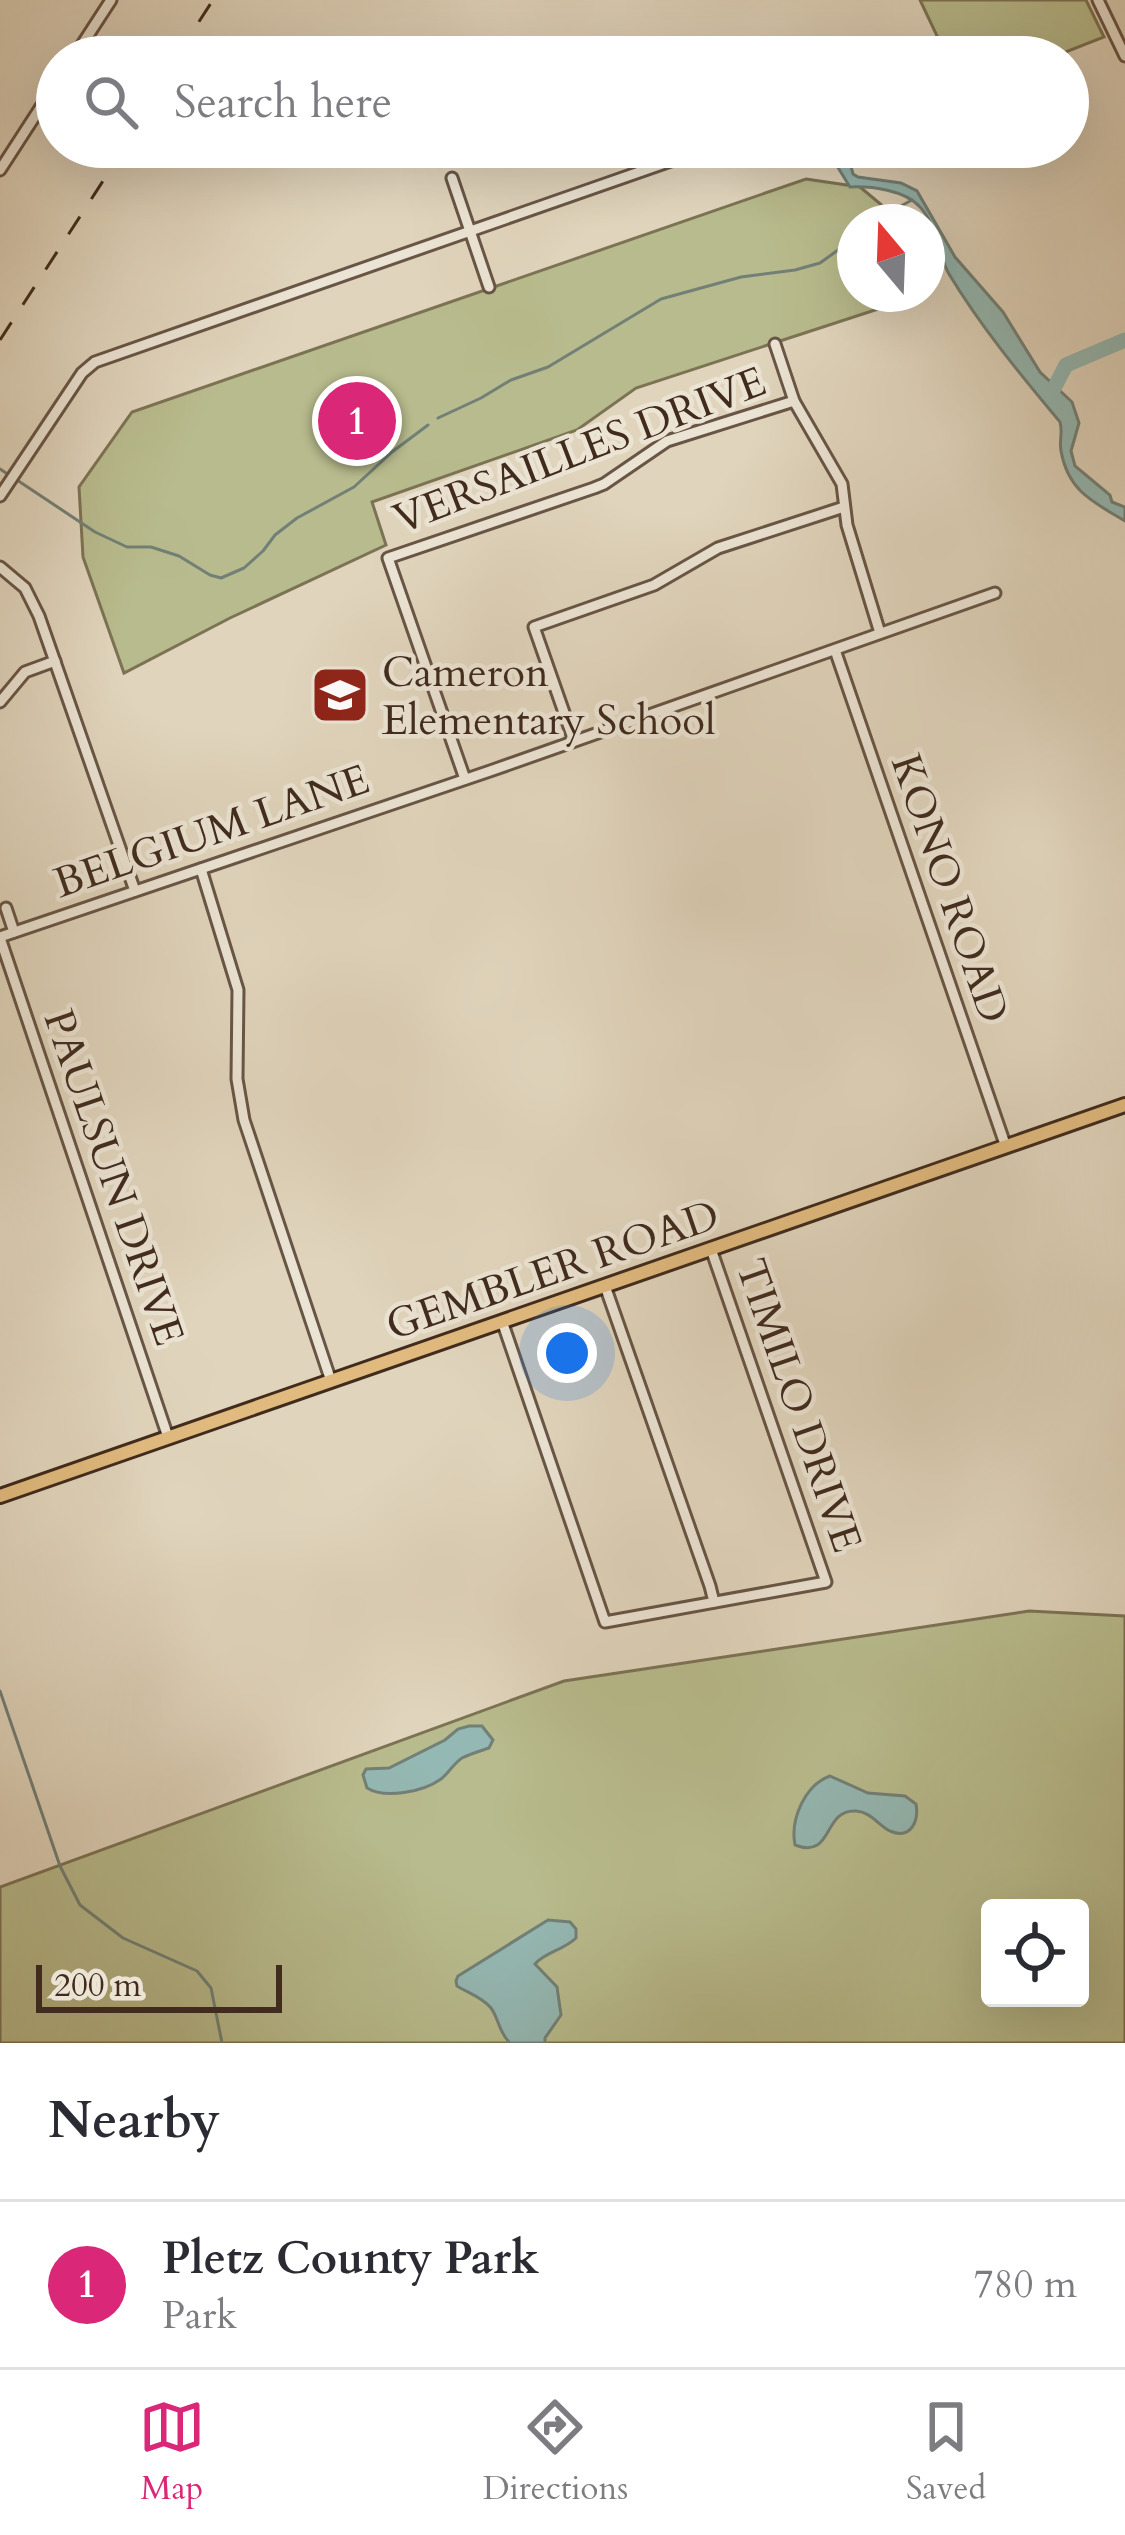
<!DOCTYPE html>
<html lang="en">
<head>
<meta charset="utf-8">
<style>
  :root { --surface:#fff; --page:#f7f7f7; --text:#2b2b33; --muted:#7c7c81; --line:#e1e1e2; --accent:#db2777 }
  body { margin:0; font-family:Cardo,serif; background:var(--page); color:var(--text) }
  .controls { position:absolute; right:36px; bottom:36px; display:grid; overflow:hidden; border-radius:12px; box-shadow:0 12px 48px #0002 }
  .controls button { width:108px; height:108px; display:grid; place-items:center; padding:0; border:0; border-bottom:3px solid var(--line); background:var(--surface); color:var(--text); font:60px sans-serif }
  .compass { position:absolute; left:837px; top:204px; width:108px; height:108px; border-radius:50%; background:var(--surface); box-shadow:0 12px 48px #0002; rotate:341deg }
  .scale { position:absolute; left:36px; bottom:30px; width:246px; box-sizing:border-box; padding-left:12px; border:6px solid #402b1d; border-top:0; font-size:33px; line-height:42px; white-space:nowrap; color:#402b1d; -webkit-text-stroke:9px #ebe3d3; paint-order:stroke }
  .you { position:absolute; left:567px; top:1353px; width:42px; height:42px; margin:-30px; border:9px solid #fff; border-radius:50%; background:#1a73e8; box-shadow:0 0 0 18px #1a73e833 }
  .badge { display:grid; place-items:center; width:78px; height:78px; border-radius:50%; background:var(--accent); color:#fff; font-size:39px; font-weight:700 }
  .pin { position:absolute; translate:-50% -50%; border:6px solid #fff; box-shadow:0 3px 12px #0006 }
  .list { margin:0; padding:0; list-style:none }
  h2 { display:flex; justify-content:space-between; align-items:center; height:156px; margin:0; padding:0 48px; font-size:51px }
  h2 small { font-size:39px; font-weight:400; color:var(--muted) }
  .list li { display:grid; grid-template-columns:78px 1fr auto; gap:36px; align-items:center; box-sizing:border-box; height:168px; padding:0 48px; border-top:3px solid var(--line) }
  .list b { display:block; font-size:45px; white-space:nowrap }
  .list p { margin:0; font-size:39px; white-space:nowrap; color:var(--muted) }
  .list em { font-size:39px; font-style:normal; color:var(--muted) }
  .icon { flex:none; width:66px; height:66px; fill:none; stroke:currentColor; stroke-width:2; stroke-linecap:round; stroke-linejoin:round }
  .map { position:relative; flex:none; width:1125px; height:2043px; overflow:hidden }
  .search { position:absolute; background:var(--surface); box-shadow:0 12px 48px #0002; left:36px; right:36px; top:36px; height:132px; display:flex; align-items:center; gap:30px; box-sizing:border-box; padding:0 42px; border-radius:66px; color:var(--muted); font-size:45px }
  .sheet { height:324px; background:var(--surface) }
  nav { display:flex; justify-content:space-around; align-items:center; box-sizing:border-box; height:168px; border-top:3px solid var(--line); background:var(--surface); font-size:33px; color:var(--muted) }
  nav a { display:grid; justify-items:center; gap:6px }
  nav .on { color:var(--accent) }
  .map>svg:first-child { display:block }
</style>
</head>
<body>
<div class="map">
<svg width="1125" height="2043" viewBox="0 0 1125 2043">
  <rect width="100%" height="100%" fill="#e0d4bc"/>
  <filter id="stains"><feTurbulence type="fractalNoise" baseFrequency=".00167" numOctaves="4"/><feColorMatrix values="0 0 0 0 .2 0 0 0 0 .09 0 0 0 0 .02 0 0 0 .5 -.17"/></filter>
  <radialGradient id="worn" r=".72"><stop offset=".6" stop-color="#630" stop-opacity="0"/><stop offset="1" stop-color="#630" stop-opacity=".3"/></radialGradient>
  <g fill="#b8bb8d" stroke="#7c7355" stroke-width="3" fill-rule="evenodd">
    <path d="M920 0H1086L1104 37 1053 57H947Z"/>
    <path d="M806 179 860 187 902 222H855V294L918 296 636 388 577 430 372 502 386 545 230 618 124 673 83 557 79 487 132 412Z"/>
    <path d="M1029 1611 1125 1616V2043H0V1887L564 1681ZM990 1908H1080V1998H990Z"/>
  </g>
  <g fill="#94b8b3" stroke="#728077" stroke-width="3">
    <path d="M846 147 853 174 858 177 901 183 917 191 955 257 1003 312 1040 372 1072 402 1079 423 1071 451 1075 466 1110 495 1112 502 1125 507V521C1093 502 1068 491 1061 451 1059 439 1063 433 1060 422 1020 374 981 327 949 274 937 253 937 225 920 207 905 190 871 186 850 187L837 166 832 148Z"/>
    <path d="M469 1726H482L493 1740 489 1748C480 1751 470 1754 462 1758 453 1764 449 1773 441 1779 423 1792 385 1799 367 1788L363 1775 366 1769 389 1768 445 1740 458 1729Z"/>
    <path d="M830 1776 868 1793 905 1796 916 1804C919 1821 911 1840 890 1831 878 1825 871 1812 856 1811 822 1809 834 1860 795 1845 790 1819 805 1785 830 1776Z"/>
    <path d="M548 1920 570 1922 576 1929V1938C564 1950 545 1952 535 1964L557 1987 561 2015 545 2038V2043H510C499 2033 499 2019 491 2008 482 1997 468 1993 457 1986L456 1981 458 1976Z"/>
  </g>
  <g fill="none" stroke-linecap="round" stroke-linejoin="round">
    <g stroke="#728077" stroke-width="3">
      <path d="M871 222 912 200"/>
      <path d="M438 418 481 398 511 380 548 367 661 299 741 277 795 270 820 263 845 245"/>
      <path d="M0 469 6 473"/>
      <path d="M17 480 95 532 127 547H151L179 556 210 575 221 578 244 568 263 551 275 535 297 518 354 487 392 452 428 425"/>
      <path d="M0 1691 60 1866 80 1905 123 1938 197 1971 211 1988 222 2043"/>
    </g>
    <path stroke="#94b8b3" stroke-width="15" d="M1051 394 1066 365 1125 340"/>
    <g stroke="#685545" stroke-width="15">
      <g id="minor">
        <path d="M1098 0 1125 56"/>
        <path d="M74 57 111 0"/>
        <path d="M0 170 57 82"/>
        <path d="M452 178 489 287"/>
        <path d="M775 344 794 401 842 484 847 525 880 633"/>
        <path d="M0 496 82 373 95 362 711 147"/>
        <path d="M0 567 25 588 39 616 135 891"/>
        <path d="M835 650 1006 1147"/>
        <path d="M0 702 25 672 55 661"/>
        <path d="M574 741 534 627 654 585 718 548 844 507"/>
        <path d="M465 779 388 558 594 488 604 484 667 441 794 401"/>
        <path d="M201 869 238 990 237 1079 244 1120 331 1381"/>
        <path d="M6 908 14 932"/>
        <path d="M0 937 490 771 995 593"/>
        <path d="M0 938 168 1437"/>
        <path d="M605 1286 710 1586 714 1602"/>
        <path d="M502 1321 605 1622 826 1582 711 1249"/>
      </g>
    </g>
    <g stroke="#402b1d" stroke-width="18">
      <path id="major" d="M0 1496 1125 1105"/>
    </g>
    <use href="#minor" stroke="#ebe3d3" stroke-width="9"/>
    <use href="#major" stroke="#e0ba7e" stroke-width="12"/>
    <g stroke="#402b1d" stroke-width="3" stroke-dasharray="21 21" stroke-linecap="butt">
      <path d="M176 57 213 0"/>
      <path d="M0 340 125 147"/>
    </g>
  </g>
  <defs>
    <g id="school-square" transform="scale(3)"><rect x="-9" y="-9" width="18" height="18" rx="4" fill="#8f2418" stroke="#ebe3d3"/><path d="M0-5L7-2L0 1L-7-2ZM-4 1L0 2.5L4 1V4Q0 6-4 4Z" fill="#fff"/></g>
  </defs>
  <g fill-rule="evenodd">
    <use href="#school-square" x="340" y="695"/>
  </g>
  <g text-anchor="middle" stroke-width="9" stroke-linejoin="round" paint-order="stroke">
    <g font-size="42" fill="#402b1d" stroke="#ebe3d3">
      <text transform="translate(579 449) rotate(-21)" y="15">VERSAILLES DRIVE</text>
      <text transform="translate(211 830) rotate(-19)" y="15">BELGIUM LANE</text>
      <text transform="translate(951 888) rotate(71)" y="15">KONO ROAD</text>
      <text transform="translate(115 1177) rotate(71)" y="15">PAULSUN DRIVE</text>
      <text transform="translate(552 1269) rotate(-19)" y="15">GEMBLER ROAD</text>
      <text transform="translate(800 1405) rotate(71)" y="15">TIMILO DRIVE</text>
    </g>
    <g font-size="42" fill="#402b1d" stroke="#ebe3d3" text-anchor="start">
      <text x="382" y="686">Cameron<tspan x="382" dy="48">Elementary School</tspan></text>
    </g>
  </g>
  <rect width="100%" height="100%" filter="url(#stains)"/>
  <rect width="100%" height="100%" fill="url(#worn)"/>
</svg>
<div class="controls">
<button><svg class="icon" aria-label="locate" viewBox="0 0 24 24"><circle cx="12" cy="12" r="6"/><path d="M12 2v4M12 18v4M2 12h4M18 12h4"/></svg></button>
</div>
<svg class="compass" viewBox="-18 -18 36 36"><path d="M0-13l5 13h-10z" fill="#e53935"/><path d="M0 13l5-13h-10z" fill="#7c7c81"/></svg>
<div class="scale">200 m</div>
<div class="you"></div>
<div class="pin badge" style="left:357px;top:421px">1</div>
<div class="search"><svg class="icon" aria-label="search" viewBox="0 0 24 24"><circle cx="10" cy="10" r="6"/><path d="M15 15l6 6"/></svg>Search here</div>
</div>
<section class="sheet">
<h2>Nearby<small></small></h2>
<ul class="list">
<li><span class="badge">1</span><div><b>Pletz County Park</b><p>Park</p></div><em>780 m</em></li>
</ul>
</section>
<nav>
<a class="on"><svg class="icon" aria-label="map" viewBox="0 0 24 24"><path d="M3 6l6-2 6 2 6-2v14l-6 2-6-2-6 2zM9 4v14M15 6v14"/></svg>Map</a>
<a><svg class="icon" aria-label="directions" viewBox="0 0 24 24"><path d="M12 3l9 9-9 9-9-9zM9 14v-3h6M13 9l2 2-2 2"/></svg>Directions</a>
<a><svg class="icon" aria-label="saved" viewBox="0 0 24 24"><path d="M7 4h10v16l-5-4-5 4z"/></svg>Saved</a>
</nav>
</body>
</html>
